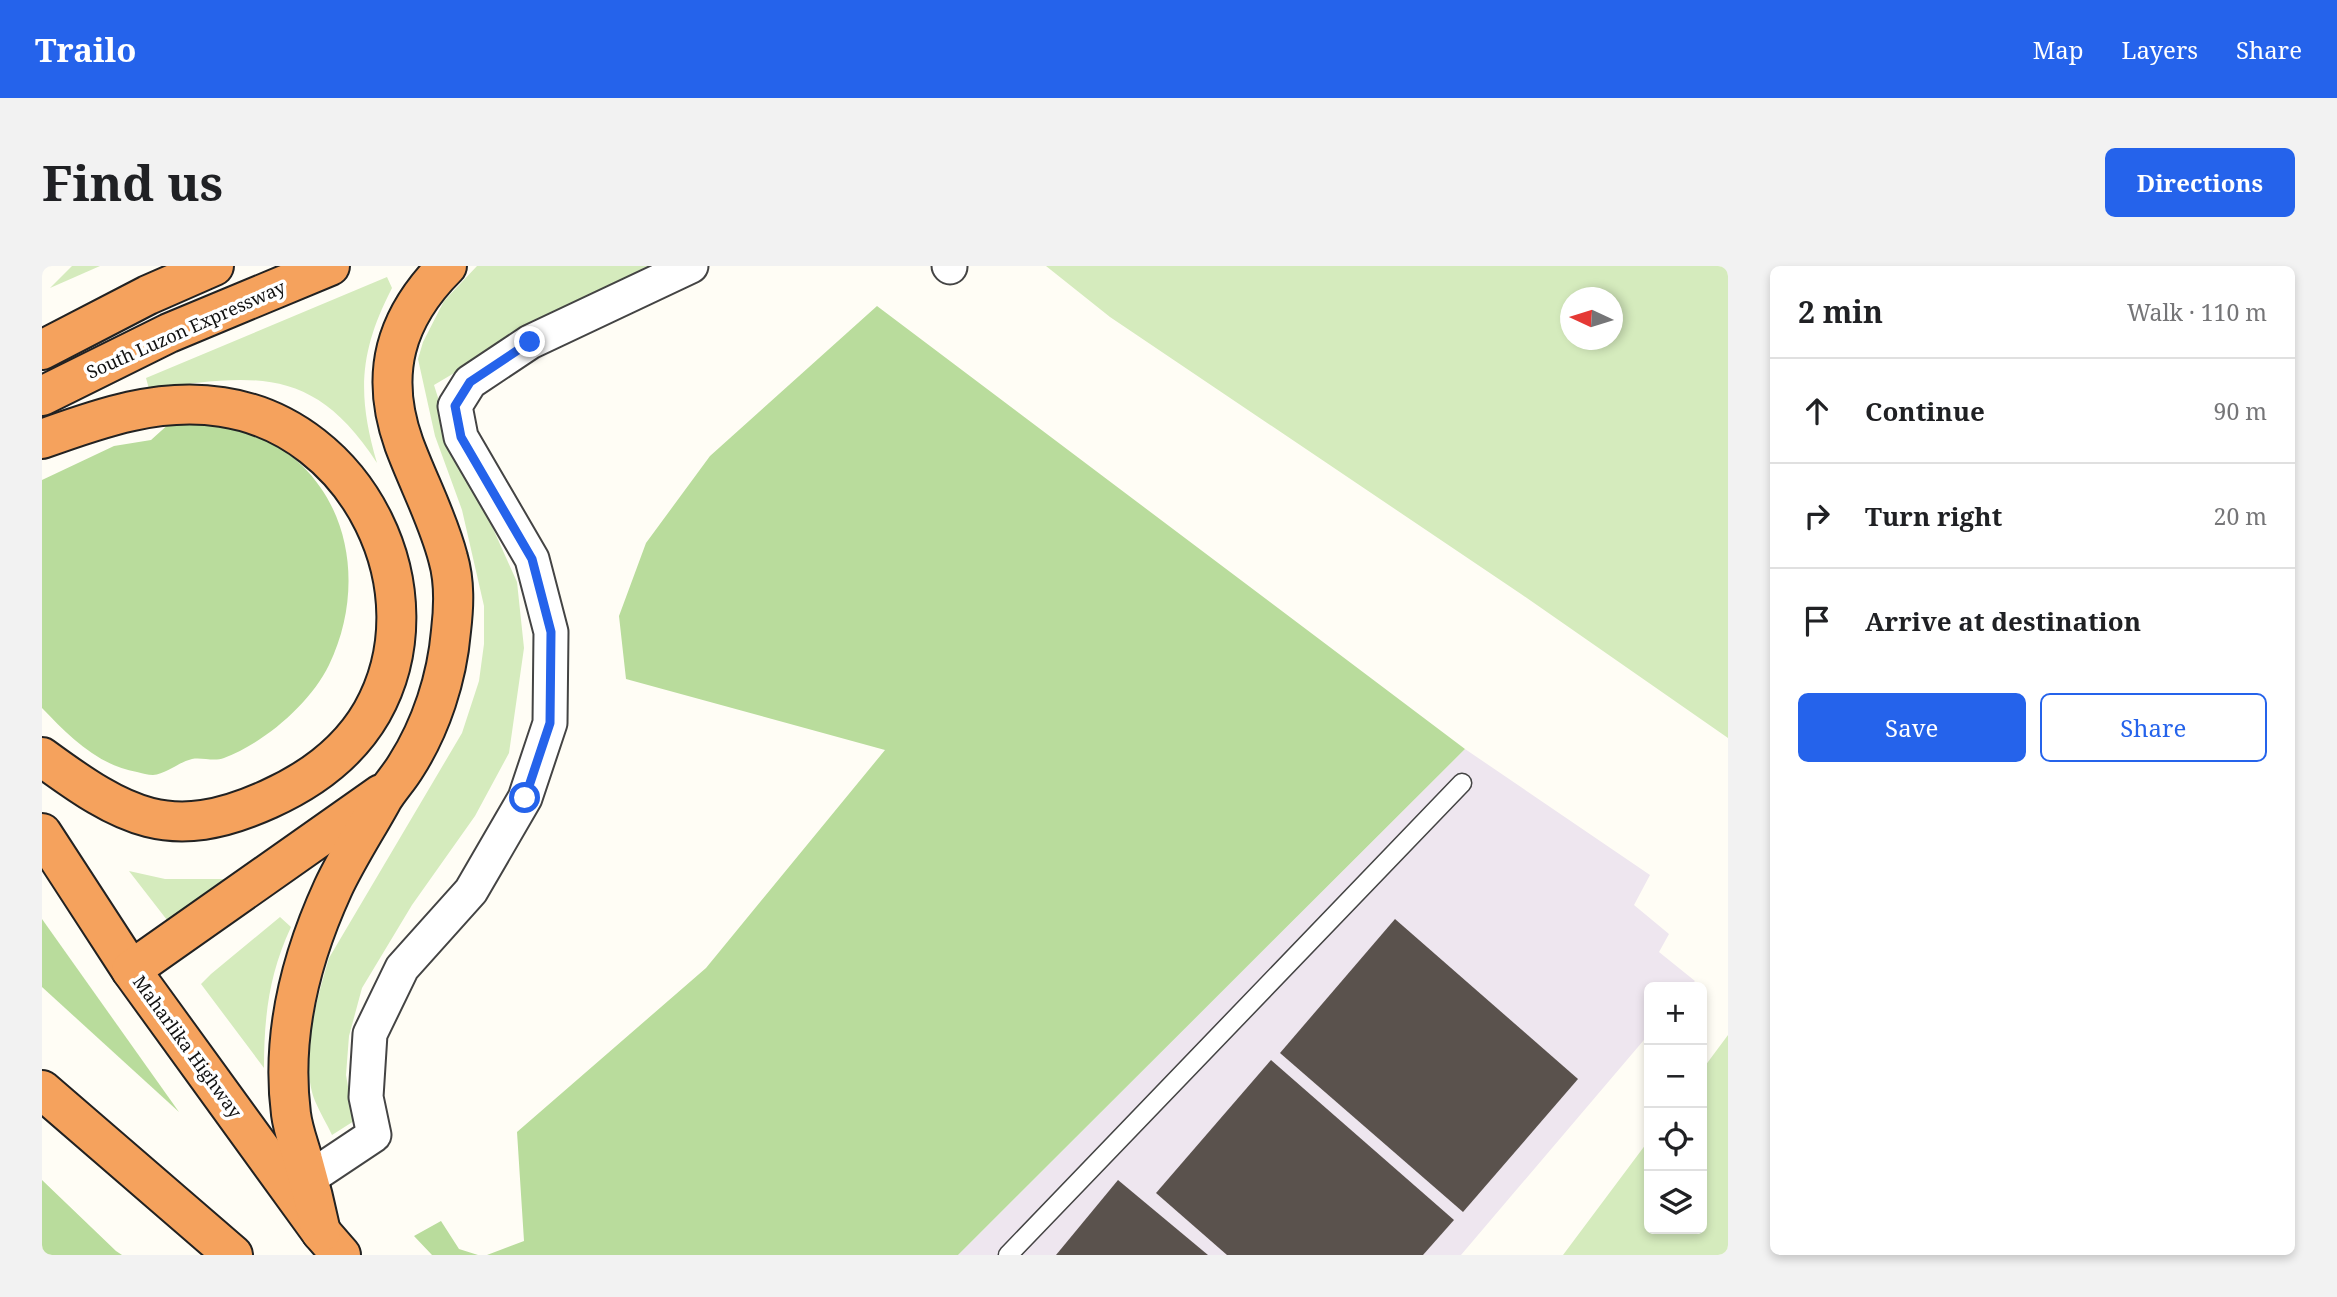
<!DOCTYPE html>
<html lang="en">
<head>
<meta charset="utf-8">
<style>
  :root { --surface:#fff; --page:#f2f2f2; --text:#202124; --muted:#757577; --line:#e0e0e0; --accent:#2563eb }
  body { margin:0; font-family:"Noto Serif",serif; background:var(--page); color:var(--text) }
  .controls { position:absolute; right:21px; bottom:21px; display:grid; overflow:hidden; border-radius:10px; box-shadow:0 4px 10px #0003 }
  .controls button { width:63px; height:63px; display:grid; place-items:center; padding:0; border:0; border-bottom:2px solid var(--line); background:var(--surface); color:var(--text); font:35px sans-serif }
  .compass { position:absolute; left:1518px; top:21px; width:63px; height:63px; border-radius:50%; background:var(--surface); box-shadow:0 4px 10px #0003; rotate:274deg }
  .stop { position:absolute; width:21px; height:21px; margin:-16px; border:5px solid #2563eb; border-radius:50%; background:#fff }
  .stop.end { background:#2563eb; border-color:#fff; box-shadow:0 2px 7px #0008 }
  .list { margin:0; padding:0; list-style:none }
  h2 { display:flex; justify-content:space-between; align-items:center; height:91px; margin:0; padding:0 28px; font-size:30px }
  h2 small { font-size:23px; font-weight:400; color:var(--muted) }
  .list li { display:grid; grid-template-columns:46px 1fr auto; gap:21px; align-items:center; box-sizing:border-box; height:105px; padding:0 28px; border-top:2px solid var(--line) }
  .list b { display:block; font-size:26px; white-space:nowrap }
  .list em { font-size:23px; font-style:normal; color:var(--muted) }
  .actions { display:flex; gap:14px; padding:21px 28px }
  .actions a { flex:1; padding:16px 0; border:2px solid var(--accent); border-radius:10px; text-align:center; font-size:24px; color:var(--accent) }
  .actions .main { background:var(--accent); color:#fff }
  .icon { flex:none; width:38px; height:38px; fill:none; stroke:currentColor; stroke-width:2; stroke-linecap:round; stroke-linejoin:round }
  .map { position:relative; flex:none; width:1686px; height:989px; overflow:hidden; border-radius:10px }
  header { display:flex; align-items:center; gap:42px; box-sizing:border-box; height:98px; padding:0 35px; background:var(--accent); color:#fff }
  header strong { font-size:33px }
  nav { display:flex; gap:38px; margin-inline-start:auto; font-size:24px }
  .intro { display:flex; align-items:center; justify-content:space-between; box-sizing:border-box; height:168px; padding:0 42px }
  h1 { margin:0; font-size:49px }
  .button { padding:18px 32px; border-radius:10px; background:var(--accent); color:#fff; font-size:24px; font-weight:700 }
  main { display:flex; gap:42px; padding:0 42px }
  aside { flex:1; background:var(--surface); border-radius:10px; box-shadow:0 4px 10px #0003 }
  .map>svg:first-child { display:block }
</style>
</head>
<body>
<header>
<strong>Trailo</strong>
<nav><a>Map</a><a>Layers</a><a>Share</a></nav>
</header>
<div class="intro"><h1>Find us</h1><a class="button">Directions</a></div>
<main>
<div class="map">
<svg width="1686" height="989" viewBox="0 0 1686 989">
  <rect width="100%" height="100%" fill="#fffdf5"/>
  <path fill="#eee6ef" d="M1423 483 1608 609 1592 639 1627 668 1617 686 1653 715 1647 721H1607V768L1419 989H916Z"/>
  <g fill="#d5ebbd" fill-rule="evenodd">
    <path d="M30 0H58L8 22Z"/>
    <path d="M435 0H608L572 24 485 64 392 119 405 160 475 316 482 382 467 487 433 550 370 639 320 722 307 770 304 809 312 855 290 869C285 858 278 847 273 835 257 795 275 732 287 692L420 467 437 415 442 378V340L420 244 393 170 376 93 381 76 402 35Z"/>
    <path d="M1004 0H1686V472L1479 328 1068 51ZM1528 32H1570V74H1528Z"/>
    <path d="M345 11 350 22C317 86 315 129 335 197 271 98 211 109 107 123L104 112Z"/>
    <path d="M87 605 123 613H182L125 654Z"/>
    <path d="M238 651 249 661C227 708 222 751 222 802L159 718 169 708Z"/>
    <path d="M1686 769V989H1521L1607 874V963H1660V804Z"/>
  </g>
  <g fill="#b9dc9c">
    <path d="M835 40 1423 483 916 989H445L482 975 475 866 664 702 843 484 584 413 577 350 604 277 668 190Z"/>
    <path d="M129 156C153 156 181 157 203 165 302 199 330 310 287 399 268 438 222 477 182 492 172 496 160 491 150 493 137 496 124 508 111 509 106 509 100 507 95 506 55 499 27 470 0 442V214L72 180 109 174Z"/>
    <path d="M0 653 137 846 0 721Z"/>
    <path d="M0 914 74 985 80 989H0Z"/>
    <path d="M399 955 417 983 436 989H390L372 970Z"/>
  </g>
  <g fill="#5a524d">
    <path d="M1353 653 1536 813 1421 946 1238 787Z"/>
    <path d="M1229 794 1412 954 1381 989H1185L1114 927Z"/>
    <path d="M1076 914 1166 989H1014Z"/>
  </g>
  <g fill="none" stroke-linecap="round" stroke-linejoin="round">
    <g stroke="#444" stroke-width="21">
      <path id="lane" d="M966 989 1420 517"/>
    </g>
    <g stroke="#444" stroke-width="37">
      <g id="street">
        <path d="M907 0 908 1"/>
        <path d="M266 913 332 869 324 831 328 768 360 702 429 625 483 532 508 457 509 366 490 293 419 171 413 140 428 116 488 76 649 0"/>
      </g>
    </g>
    <g stroke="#222" stroke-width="42">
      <g id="highway">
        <path d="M0 84 106 29 172 0"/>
        <path d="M0 130 127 67 288 0"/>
        <path d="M0 173C58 152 118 131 180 141 316 161 398 325 330 446 307 486 269 514 227 533 128 578 82 551 0 491"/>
        <path d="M0 567 89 704 279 966 299 989"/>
        <path d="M89 704 339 528"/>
        <path d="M0 824 191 989"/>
        <path d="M279 966C274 942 268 918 261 894 257 879 251 864 249 848 239 770 258 694 291 622 305 592 324 563 340 534 347 522 357 512 364 500 389 461 405 412 409 365 412 340 413 316 406 292 396 253 376 216 362 178 337 108 353 52 405 0"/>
      </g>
    </g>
    <use href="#lane" stroke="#fff" stroke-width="18"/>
    <use href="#street" stroke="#fff" stroke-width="33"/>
    <use href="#highway" stroke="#f5a25d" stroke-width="38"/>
  </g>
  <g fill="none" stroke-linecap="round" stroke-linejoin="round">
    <path stroke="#2563eb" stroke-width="9" d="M483 532 508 457 509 366 490 293 419 171 413 140 428 116 488 76"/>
  </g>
  <g text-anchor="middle" stroke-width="7" stroke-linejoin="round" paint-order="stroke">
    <g font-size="18" fill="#111" stroke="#fff">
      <text transform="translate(144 64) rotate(-24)" y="6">South Luzon Expressway</text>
      <text transform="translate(145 781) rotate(54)" y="6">Maharlika Highway</text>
    </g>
  </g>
</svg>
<div class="controls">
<button>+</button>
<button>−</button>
<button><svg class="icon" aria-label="locate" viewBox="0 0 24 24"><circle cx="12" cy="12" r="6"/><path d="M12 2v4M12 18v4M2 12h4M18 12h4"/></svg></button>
<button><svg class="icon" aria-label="layers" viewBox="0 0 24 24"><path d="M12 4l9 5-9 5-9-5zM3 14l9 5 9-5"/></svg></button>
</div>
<svg class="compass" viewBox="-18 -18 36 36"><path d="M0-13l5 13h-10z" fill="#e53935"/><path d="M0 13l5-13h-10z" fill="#757577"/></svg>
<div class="stop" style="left:483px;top:532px"></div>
<div class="stop end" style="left:488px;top:76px"></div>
</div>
<aside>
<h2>2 min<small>Walk · 110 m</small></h2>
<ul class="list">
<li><svg class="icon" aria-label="ahead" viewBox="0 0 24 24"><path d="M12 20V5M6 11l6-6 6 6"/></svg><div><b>Continue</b></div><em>90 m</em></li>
<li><svg class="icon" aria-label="right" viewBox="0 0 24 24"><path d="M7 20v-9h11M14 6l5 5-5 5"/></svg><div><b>Turn right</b></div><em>20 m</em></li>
<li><svg class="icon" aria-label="arrive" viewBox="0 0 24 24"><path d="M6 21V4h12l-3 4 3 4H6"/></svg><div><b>Arrive at destination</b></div></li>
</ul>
<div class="actions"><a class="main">Save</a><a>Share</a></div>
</aside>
</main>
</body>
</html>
